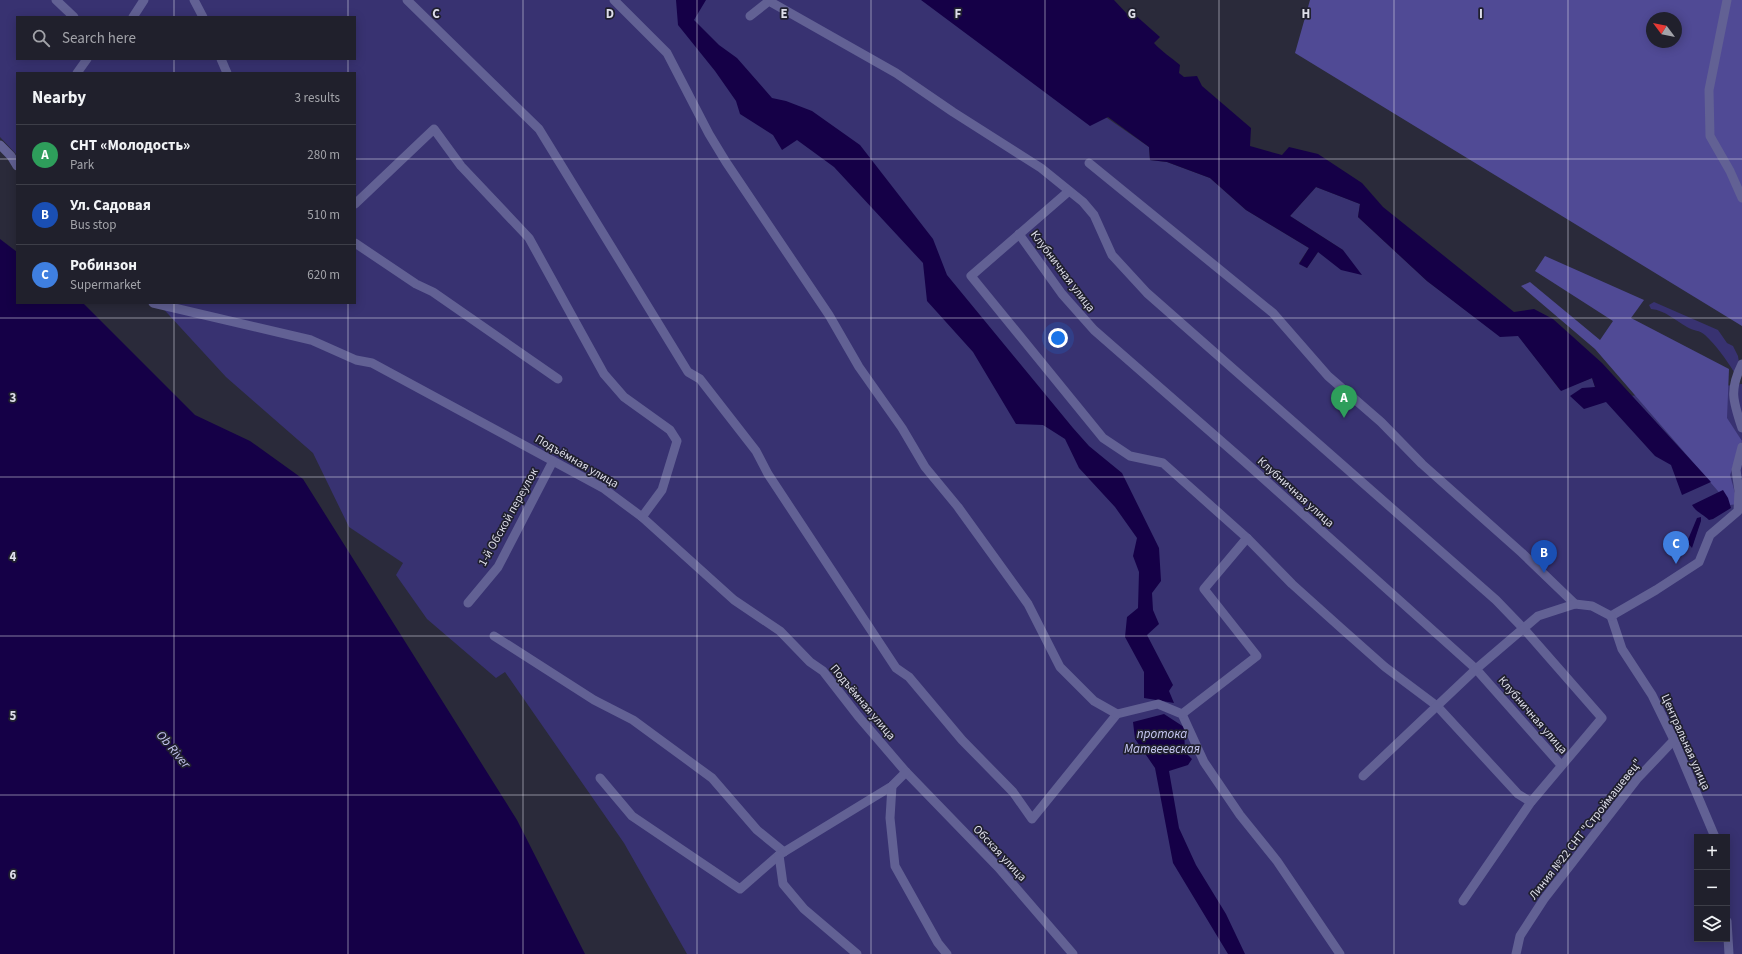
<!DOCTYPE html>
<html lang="en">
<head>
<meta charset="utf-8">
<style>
  :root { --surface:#20202c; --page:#282834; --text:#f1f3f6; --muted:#a2a3a9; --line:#3d3e48; --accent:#afaefa }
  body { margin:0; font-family:"Source Sans 3",sans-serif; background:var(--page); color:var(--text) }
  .controls { position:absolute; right:12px; bottom:12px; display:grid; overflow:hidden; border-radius:0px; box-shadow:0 2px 10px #0003 }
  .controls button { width:36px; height:36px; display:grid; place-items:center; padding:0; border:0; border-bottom:1px solid var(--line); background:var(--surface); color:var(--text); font:20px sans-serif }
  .compass { position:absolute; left:1646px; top:12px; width:36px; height:36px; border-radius:50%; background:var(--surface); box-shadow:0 2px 10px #0003; rotate:302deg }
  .you { position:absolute; left:1058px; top:338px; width:14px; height:14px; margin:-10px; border:3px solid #fff; border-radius:50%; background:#1a73e8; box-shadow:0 0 0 6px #1a73e833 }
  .badge { display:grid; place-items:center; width:26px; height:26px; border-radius:50%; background:var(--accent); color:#fff; font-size:13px; font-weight:700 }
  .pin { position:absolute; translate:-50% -33px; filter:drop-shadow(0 1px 2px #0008) }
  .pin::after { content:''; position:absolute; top:21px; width:14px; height:12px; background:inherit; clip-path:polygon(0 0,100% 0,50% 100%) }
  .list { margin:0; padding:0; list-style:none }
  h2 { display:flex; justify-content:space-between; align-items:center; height:52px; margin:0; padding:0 16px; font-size:17px }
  h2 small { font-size:13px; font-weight:400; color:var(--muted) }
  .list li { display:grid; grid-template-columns:26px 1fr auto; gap:12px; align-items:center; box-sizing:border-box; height:60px; padding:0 16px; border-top:1px solid var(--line) }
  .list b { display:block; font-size:15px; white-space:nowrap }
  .list p { margin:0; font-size:13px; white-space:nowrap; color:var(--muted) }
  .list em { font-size:13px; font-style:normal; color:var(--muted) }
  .icon { flex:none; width:22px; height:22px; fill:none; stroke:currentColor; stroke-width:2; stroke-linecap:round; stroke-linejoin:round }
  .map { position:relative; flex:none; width:1742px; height:954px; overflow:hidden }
  .search { position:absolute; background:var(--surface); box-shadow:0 2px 10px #0003; left:16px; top:16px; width:340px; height:44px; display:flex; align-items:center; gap:10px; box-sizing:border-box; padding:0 14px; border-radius:0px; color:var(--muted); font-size:15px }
  .panel { position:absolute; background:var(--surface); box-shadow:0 2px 10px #0003; left:16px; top:72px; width:340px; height:232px; border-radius:0px }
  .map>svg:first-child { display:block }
</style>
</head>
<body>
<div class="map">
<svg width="1742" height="954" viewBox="0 0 1742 954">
  <rect width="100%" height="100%" fill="#2a2a3a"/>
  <g fill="#383271" fill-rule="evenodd">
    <path d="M0 0H937L1149 147 1150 160 1167 162 1210 178 1246 210 1309 248 1299 263 1307 268 1318 252 1343 250 1290 216 1316 187 1360 204 1358 217 1427 281 1500 336 1518 335 1560 390 1592 378 1595 387 1606 402 1620 397 1742 384V954H687L624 843 505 672 496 678 427 619 396 575 403 563 349 527 313 453 226 377 158 303H355V73H17V155L0 137ZM17 17H355V59H17ZM1697 837H1727V939H1697Z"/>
    <path d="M1654 302 1718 330 1727 343 1733 346 1738 356 1739 362 1734 372C1726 359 1716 345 1705 335 1700 330 1693 331 1687 327 1676 321 1665 310 1651 309L1649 305Z"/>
  </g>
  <g fill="#504a95" fill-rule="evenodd">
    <path d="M1310 0H1742V326L1295 53ZM1652 18H1676V42H1652Z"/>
    <path d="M1545 256 1644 300 1631 318 1729 369 1727 418 1742 441 1730 475 1738 504 1730 505 1595 349 1521 286 1530 282 1600 340 1613 321 1535 271Z"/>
  </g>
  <g fill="#150047">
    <path d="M676 0H706L694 20 719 45 737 58 772 98 786 101 812 111 860 145 933 239 947 275 1073 428 1089 446 1122 473 1159 548 1161 581 1152 593 1153 610 1159 624 1147 635 1173 685 1169 691 1174 703 1144 698V672L1125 637 1127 617 1138 608 1139 572 1133 556 1137 538 1115 507 1079 468 1065 439 1043 425 1016 424 973 352 927 301 923 263 834 167 797 140 782 150 773 135 740 114 736 101 715 71 678 25Z"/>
    <path d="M921 0H1114L1128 15 1134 14 1160 37 1154 43C1162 52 1171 57 1180 65L1179 73 1184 77 1197 76 1202 86 1251 128 1250 146 1282 155 1289 147 1318 154 1362 183 1383 207 1514 312 1534 309 1553 319 1602 363 1711 482 1682 495 1671 465 1655 456 1606 402 1584 409 1570 396 1582 388 1595 387 1592 378 1561 391 1518 336 1500 337 1427 281 1358 217 1360 204 1316 187 1290 216 1343 250 1362 275 1341 270 1318 252 1307 268 1299 264 1309 248 1246 210 1210 178 1167 162 1150 160 1149 147 1108 117 1090 126Z"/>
    <path d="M0 239 17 252V303H83L195 415 250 441 303 479 517 820 585 954H0Z"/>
    <path d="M1723 490 1728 498 1731 508 1713 519 1709 520C1703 514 1696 512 1692 505Z"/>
    <path d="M1701 517V521L1692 548 1687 542 1697 518Z"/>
    <path d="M1164 714 1184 727 1185 752 1192 759 1188 765 1169 771 1179 828 1196 865 1226 914 1245 954H1228L1173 863 1155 768 1135 739 1133 722Z"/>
  </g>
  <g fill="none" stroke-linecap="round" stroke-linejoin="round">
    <g stroke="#626194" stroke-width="9">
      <path d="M56 0 74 17"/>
      <path d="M194 0 203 17"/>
      <path d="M407 0 539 129 688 372 700 379 756 451 768 474 896 668 909 677 962 740 1013 792 1032 819 1117 714 1158 704 1182 714 1204 762 1240 815 1277 861 1340 954"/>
      <path d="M614 0 667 53 709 134 726 162 829 315 859 367 902 428 925 467 958 507 1028 604 1060 667 1094 701 1117 714"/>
      <path d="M1727 0 1709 90 1710 136 1730 171 1742 198"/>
      <path d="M750 16 769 1 896 73 953 112 1041 168 1083 202 1094 215 1112 255 1147 293 1496 600 1524 629 1602 718 1531 802 1463 901"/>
      <path d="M133 17 144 0"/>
      <path d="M221 59 227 73"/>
      <path d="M77 73 87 59"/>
      <path d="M0 145 11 156 17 166"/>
      <path d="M1089 163 1273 313 1328 376 1381 422 1422 464 1522 553 1575 604"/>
      <path d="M1069 191 971 276 1103 438 1130 456 1163 463 1247 538 1292 584 1341 628 1385 667 1437 706 1518 794 1531 802"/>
      <path d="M355 204 434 129 461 166 529 238 604 374 624 397 670 430 677 441 662 490 642 517"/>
      <path d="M1019 234 1062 294 1094 330 1245 462 1476 669 1561 765"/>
      <path d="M355 243 416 284 433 292 558 379"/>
      <path d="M153 303 311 340 356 360 372 363 603 488 642 517 734 600 780 631 810 662 823 671 858 716 906 772 998 867 1073 954"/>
      <path d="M1742 364C1729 390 1733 401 1742 428"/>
      <path d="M468 603 498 567 553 461"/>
      <path d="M1611 616 1622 649 1652 695 1674 740 1715 837"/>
      <path d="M1611 616 1656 590 1699 562 1710 535 1738 511 1739 491 1736 470 1742 447"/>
      <path d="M494 636 594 700 633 720 712 778 757 830 784 852"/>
      <path d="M1182 714 1257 656 1204 589 1247 538"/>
      <path d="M1363 776 1476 669 1538 616 1575 604 1592 606 1611 616"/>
      <path d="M600 778 632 816 740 889 779 855 892 786 906 772"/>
      <path d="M892 786 890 818 895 866 938 943 947 954"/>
      <path d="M779 855 783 884 804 909 857 954"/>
      <path d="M1727 921 1729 954"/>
      <path d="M1516 954 1520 936 1544 899 1637 779 1674 740"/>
    </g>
  </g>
  <path fill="none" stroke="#dedee9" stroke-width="1" stroke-opacity="0.55" d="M174 0V17M348 0V17M523 0V954M697 0V954M871 0V954M1045 0V954M1219 0V954M1394 0V954M1568 0V954M174 59V73M348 59V73M0 159H17M355 159H1742M174 303V954M348 303V954M0 318H1742M0 477H1742M0 636H1742M0 795H1742"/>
  <g text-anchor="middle" stroke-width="3.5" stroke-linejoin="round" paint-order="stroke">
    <g font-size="12" fill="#dedee9" stroke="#20202f">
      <text transform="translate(1063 271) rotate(53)" y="4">Клубничная улица</text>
      <text transform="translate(577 461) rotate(30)" y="4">Подъёмная улица</text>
      <text transform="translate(1296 492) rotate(42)" y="4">Клубничная улица</text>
      <text transform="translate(508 517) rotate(-61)" y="4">1-й Обской переулок</text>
      <text transform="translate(863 702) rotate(50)" y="4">Подъёмная улица</text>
      <text transform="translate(1533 715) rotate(49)" y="4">Клубничная улица</text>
      <text transform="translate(1686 742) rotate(66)" y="4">Центральная улица</text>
      <text transform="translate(1585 829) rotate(-52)" y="4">Линия №22 СНТ "Строймашевец"</text>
      <text transform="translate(1000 853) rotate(47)" y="4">Обская улица</text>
    </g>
    <g font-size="13" font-style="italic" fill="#c6c7f2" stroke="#20202f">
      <text x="1162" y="738">протока<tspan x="1162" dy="15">Матвеевская</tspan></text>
      <text transform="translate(174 749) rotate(50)" y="5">Ob River</text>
    </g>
  </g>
  <g font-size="13" text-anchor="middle" font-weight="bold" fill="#dedee9" stroke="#20202f" stroke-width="3.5" stroke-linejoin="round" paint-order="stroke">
    <text x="436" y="18">C</text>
    <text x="610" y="18">D</text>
    <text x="784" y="18">E</text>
    <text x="958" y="18">F</text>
    <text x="1132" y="18">G</text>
    <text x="1306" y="18">H</text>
    <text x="1481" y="18">I</text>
    <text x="13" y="402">3</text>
    <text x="13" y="561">4</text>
    <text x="13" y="720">5</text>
    <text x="13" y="879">6</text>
  </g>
</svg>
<div class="controls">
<button>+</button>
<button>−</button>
<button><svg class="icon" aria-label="layers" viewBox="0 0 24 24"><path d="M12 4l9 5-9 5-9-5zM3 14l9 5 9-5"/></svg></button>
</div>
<svg class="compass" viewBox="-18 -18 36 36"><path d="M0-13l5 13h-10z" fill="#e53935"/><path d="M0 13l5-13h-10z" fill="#a2a3a9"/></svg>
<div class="you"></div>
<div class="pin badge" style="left:1344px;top:418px;background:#2e9e5b">A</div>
<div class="pin badge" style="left:1544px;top:573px;background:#1a4fb4">B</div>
<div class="pin badge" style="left:1676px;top:564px;background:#3f7fe0">C</div>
<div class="search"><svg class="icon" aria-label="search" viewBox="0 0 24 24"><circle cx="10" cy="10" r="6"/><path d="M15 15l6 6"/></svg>Search here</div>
<section class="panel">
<h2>Nearby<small>3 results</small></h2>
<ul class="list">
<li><span class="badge" style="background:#2e9e5b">A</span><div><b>СНТ «Молодость»</b><p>Park</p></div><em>280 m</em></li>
<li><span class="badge" style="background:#1a4fb4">B</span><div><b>Ул. Садовая</b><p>Bus stop</p></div><em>510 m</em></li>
<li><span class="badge" style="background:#3f7fe0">C</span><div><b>Робинзон</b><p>Supermarket</p></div><em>620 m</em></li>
</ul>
</section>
</div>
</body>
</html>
